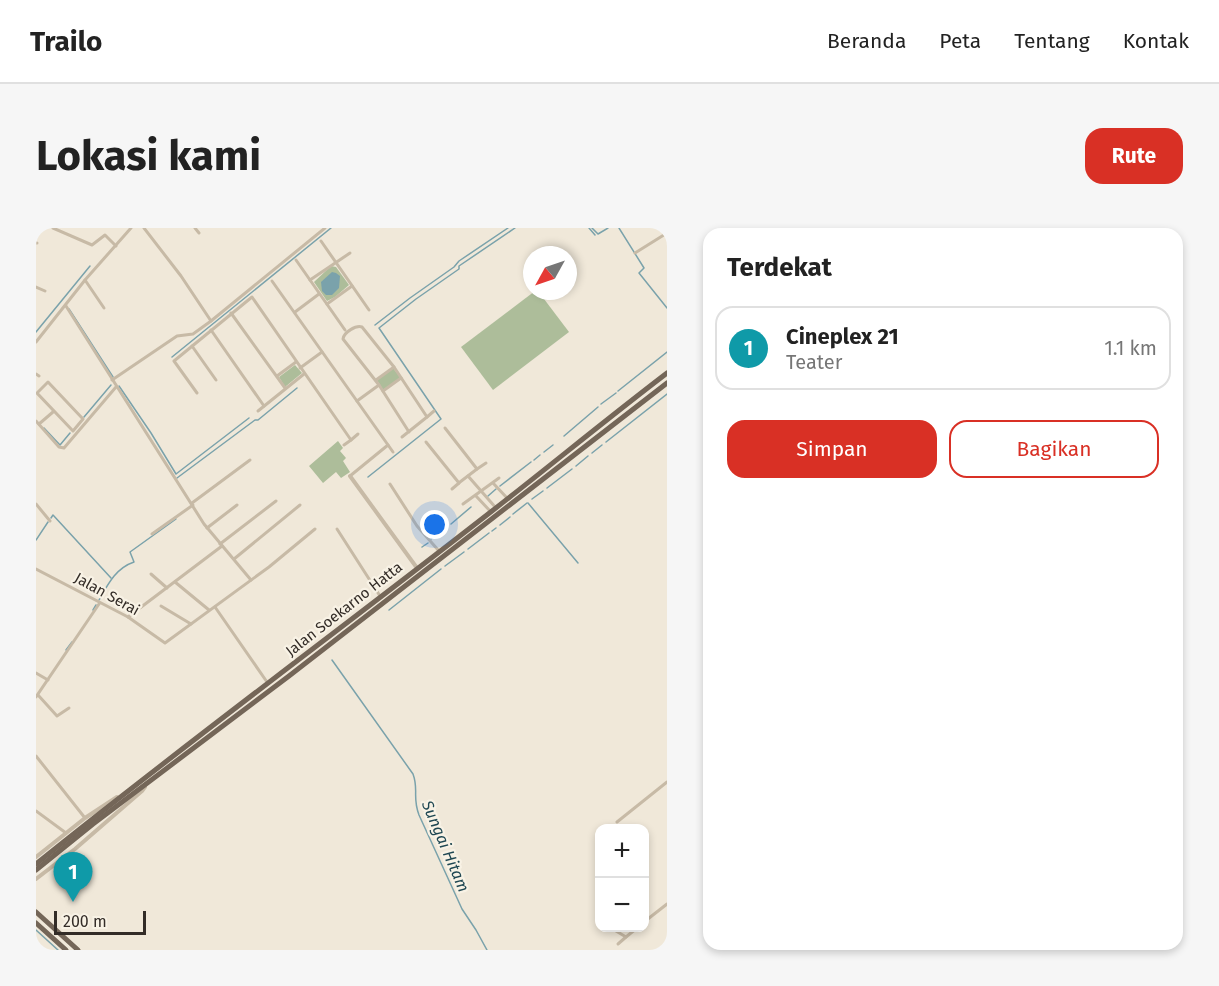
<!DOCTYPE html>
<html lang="id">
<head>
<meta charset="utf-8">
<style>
  :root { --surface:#fff; --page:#f6f6f6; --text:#222; --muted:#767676; --line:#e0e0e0; --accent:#d93025 }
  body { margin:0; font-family:"Fira Sans",sans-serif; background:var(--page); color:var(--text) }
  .controls { position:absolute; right:18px; bottom:18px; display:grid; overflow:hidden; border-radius:12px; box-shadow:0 3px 9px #0003 }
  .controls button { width:54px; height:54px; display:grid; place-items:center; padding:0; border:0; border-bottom:2px solid var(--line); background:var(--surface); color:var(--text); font:30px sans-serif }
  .compass { position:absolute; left:487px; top:18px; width:54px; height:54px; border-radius:50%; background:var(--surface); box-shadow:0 3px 9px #0003; rotate:230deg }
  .scale { position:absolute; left:18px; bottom:15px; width:92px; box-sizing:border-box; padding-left:6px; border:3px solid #332c27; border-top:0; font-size:16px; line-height:21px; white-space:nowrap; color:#332c27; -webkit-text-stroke:4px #f8f2e5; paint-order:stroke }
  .you { position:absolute; left:399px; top:297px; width:21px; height:21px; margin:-15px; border:4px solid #fff; border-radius:50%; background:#1a73e8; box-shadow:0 0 0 9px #1a73e833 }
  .badge { display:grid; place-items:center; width:39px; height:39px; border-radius:50%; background:var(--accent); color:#fff; font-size:20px; font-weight:700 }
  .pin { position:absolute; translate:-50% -50px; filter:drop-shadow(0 2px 3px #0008) }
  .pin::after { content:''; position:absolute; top:32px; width:21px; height:18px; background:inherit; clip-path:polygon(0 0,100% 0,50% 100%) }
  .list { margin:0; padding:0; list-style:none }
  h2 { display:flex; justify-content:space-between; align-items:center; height:78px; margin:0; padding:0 24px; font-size:26px }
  h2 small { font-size:20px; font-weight:400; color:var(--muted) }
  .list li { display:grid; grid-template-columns:39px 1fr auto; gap:18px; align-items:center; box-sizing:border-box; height:84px; margin:0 12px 12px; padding:0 12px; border:2px solid var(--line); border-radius:18px }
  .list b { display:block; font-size:22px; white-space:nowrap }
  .list p { margin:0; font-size:20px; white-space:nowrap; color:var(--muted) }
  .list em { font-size:20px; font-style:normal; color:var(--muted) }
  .actions { display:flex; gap:12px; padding:18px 24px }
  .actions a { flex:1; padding:14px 0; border:2px solid var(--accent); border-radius:18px; text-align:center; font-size:21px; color:var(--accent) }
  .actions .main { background:var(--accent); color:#fff }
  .map { position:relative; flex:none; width:631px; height:722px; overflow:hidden; border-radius:18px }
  header { display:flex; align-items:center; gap:36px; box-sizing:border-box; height:84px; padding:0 30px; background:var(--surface); border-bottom:2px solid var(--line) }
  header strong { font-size:28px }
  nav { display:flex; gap:33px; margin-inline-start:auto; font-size:21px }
  .intro { display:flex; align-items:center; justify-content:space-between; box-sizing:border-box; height:144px; padding:0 36px }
  h1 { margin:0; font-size:42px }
  .button { padding:15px 27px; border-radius:18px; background:var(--accent); color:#fff; font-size:21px; font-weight:700 }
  main { display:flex; gap:36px; padding:0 36px }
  aside { flex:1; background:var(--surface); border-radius:18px; box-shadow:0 3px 9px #0003 }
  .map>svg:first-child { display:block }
</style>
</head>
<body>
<header>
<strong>Trailo</strong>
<nav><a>Beranda</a><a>Peta</a><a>Tentang</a><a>Kontak</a></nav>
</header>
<div class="intro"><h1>Lokasi kami</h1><a class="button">Rute</a></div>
<main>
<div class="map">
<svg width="631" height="722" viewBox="0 0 631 722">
  <rect width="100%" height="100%" fill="#f0e8d9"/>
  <g fill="#adbd9a">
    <path d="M295 38 300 39 313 57 299 69 291 73 278 54Z"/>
    <path d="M499 63H502L533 104 457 162 425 119Z"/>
    <path d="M259 137 266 145 249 159 243 149Z"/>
    <path d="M357 140 365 150 347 162 341 152Z"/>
    <path d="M302 213 307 220 304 223 310 230 307 233 314 244 305 250 300 244 287 255 273 238Z"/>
  </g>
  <path fill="#7aa2ab" d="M296 44 300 45 304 48 303 60 296 67H290L286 63 285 54Z"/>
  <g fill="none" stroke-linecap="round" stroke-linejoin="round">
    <g stroke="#7aa2ab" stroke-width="1.5">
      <path d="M553 0 559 7"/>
      <path d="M556 0 562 6 572 0"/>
      <path d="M583 0 608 40 603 45 631 80"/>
      <path d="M33 81 77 149"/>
      <path d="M339 97 374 70 418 39 423 33 472 0"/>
      <path d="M0 104 54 38"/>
      <path d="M136 129 295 0"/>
      <path d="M83 158 115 205 140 246 213 190"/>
      <path d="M582 163 631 124"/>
      <path d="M565 176 580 165"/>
      <path d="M48 189 75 157"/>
      <path d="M8 200 24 217 34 205"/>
      <path d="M528 208 562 179"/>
      <path d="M570 214 631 166"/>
      <path d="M508 224 517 217"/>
      <path d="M556 225 566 217"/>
      <path d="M498 232 504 227"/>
      <path d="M540 238 552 228"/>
      <path d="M332 249 405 191 343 100 380 71 423 41V38L479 0"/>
      <path d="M141 250 219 192H222L261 160"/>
      <path d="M464 258 495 234"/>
      <path d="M511 260 536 241"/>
      <path d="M452 268 460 261"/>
      <path d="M496 271 507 263"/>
      <path d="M492 275 542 335"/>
      <path d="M477 286 491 275"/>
      <path d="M15 290 17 287 75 350"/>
      <path d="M415 296 435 279"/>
      <path d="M464 297 474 289"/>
      <path d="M456 303 460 300"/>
      <path d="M395 311 411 299"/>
      <path d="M0 312 12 294"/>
      <path d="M386 319 392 315"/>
      <path d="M432 321 453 305"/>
      <path d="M409 338 428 324"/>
      <path d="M63 372C72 356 80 340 98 334L94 324 140 291"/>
      <path d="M57 382 60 377"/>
      <path d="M353 382 405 341"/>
      <path d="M30 422 36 414"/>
      <path d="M296 432 377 546C383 562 376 569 383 587L426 681 440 702 451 722"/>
      <path d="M0 702 22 722"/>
    </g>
    <g stroke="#c7baa6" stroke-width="3">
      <path d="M17 0 56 17 69 7 80 18"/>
      <path d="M108 0 145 48 175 93"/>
      <path d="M159 0 163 5"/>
      <path d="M285 13 333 82"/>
      <path d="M0 15H1"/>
      <path d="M599 25 631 5"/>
      <path d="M260 32 309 102"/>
      <path d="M49 52 68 80"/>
      <path d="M274 52 314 25"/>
      <path d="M236 53 357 224"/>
      <path d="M0 59 9 63"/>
      <path d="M291 76 316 58"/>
      <path d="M30 78 168 296 215 352"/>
      <path d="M259 84 283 66"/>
      <path d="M195 85 249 160"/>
      <path d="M175 102 228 178"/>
      <path d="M0 114 49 52 95 0"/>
      <path d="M156 118 180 152"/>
      <path d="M264 140 286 124"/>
      <path d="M0 146 3 148"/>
      <path d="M241 148 260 134"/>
      <path d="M76 152 141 108 157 106 175 93 289 0"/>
      <path d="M340 152 358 139"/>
      <path d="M12 154 47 191 37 203 1 165Z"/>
      <path d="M347 163 365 150"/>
      <path d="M161 165 138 133 216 69 315 212 308 217"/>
      <path d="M321 173 343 157"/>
      <path d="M222 183 268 146"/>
      <path d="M391 189 398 183"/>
      <path d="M0 193 23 219 28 220 80 159"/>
      <path d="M3 196 17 184"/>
      <path d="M366 209 391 189 358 139 326 99C320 97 308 104 307 111L343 157 373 204"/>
      <path d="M315 212 322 206"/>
      <path d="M390 214 423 255 424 254 441 241 409 200"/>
      <path d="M441 241 450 235"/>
      <path d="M314 248 352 217"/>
      <path d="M432 248 460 280"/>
      <path d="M457 255 472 271"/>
      <path d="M354 256 381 298 403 323"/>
      <path d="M416 261 423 255"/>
      <path d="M440 268 455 284"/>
      <path d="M156 275 214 232"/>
      <path d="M0 276 14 293"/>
      <path d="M427 276 463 250"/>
      <path d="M171 300 201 277"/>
      <path d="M301 301 344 368"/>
      <path d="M116 306 157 277"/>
      <path d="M184 316 240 273"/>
      <path d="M198 331 264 277"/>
      <path d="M0 341 92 389 129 415 233 339 279 301"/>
      <path d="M115 346 131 360"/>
      <path d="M139 354 173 382"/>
      <path d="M125 378 155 396"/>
      <path d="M179 379 231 454"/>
      <path d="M92 389 186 318"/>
      <path d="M0 445 12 452"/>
      <path d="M2 467 21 488 33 480"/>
      <path d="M0 469 63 376"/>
      <path d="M0 528 49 590"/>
      <path d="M0 583 30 605"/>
      <path d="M581 594 631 554"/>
      <path d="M608 694 631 676"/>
      <path d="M575 700 590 709 601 700"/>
      <path d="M582 716 590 709"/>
    </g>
    <g stroke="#c7baa6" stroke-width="4">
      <path d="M314 248 381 340"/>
      <path d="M0 629 49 590 81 569"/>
      <path d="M0 651 39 621 106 563 109 559"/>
    </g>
    <g stroke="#746658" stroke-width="5">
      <path d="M0 636C150 515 305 401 456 283 515 237 572 190 631 145"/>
      <path d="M0 642 57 596 253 448 631 155"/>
      <path d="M0 684 42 722"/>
      <path d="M0 695 30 722"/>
    </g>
  </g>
  <g text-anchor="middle" stroke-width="4.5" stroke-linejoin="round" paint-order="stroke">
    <g font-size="15" fill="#332c27" stroke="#f8f2e5">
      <text transform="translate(71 366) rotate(29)" y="5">Jalan Serai</text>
      <text transform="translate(308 381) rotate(-38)" y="5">Jalan Soekarno Hatta</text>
    </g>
    <g font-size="16" font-style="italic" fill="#1f4752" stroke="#f8f2e5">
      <text transform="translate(410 618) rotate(67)" y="6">Sungai Hitam</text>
    </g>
  </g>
</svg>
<div class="controls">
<button>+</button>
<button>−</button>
</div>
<svg class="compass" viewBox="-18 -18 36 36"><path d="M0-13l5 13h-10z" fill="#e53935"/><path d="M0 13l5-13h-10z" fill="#767676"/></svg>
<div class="scale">200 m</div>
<div class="you"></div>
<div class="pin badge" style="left:37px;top:674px;background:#0f9aa8">1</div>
</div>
<aside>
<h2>Terdekat<small></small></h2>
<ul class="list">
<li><span class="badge" style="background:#0f9aa8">1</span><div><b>Cineplex 21</b><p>Teater</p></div><em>1.1 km</em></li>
</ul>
<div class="actions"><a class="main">Simpan</a><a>Bagikan</a></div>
</aside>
</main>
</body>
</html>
